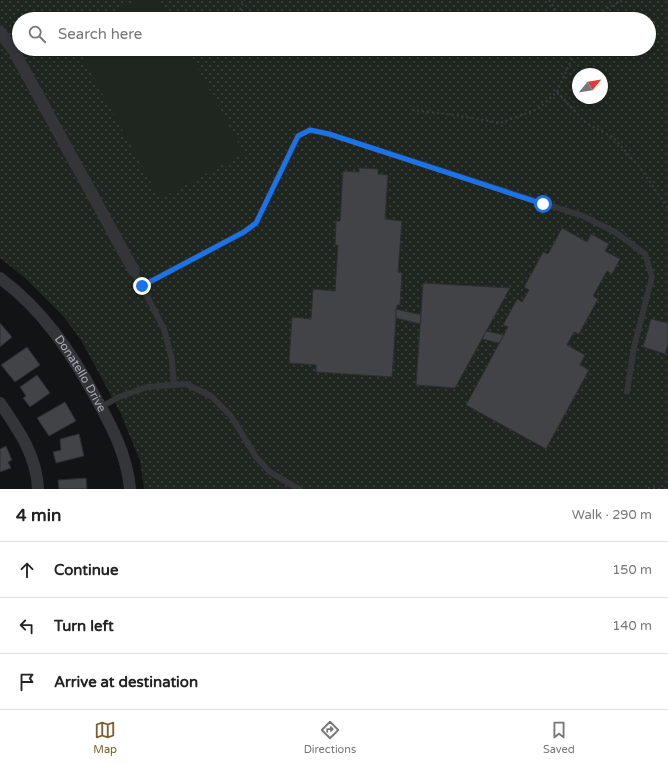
<!DOCTYPE html>
<html lang="en">
<head>
<meta charset="utf-8">
<style>
  :root { --surface:#fff; --page:#f2f2f2; --text:#222; --muted:#767676; --line:#e0e0e0; --accent:#7a5f2c }
  body { margin:0; font-family:"Varela Round",sans-serif; background:var(--page); color:var(--text) }
  .compass { position:absolute; left:572px; top:68px; width:36px; height:36px; border-radius:50%; background:var(--surface); box-shadow:0 2px 6px #0003; rotate:60deg }
  .stop { position:absolute; width:12px; height:12px; margin:-9px; border:3px solid #1a73e8; border-radius:50%; background:#fff }
  .stop.end { background:#1a73e8; border-color:#fff; box-shadow:0 1px 4px #0008 }
  .list { margin:0; padding:0; list-style:none }
  h2 { display:flex; justify-content:space-between; align-items:center; height:52px; margin:0; padding:0 16px; font-size:17px }
  h2 small { font-size:13px; font-weight:400; color:var(--muted) }
  .list li { display:grid; grid-template-columns:26px 1fr auto; gap:12px; align-items:center; box-sizing:border-box; height:56px; padding:0 16px; border-top:1px solid var(--line) }
  .list b { display:block; font-size:15px; white-space:nowrap }
  .list em { font-size:13px; font-style:normal; color:var(--muted) }
  .icon { flex:none; width:22px; height:22px; fill:none; stroke:currentColor; stroke-width:2; stroke-linecap:round; stroke-linejoin:round }
  .map { position:relative; flex:none; width:668px; height:489px; overflow:hidden }
  .search { position:absolute; background:var(--surface); box-shadow:0 2px 6px #0003; left:12px; right:12px; top:12px; height:44px; display:flex; align-items:center; gap:10px; box-sizing:border-box; padding:0 14px; border-radius:22px; color:var(--muted); font-size:15px }
  .sheet { height:220px; background:var(--surface) }
  nav { display:flex; justify-content:space-around; align-items:center; box-sizing:border-box; height:56px; border-top:1px solid var(--line); background:var(--surface); font-size:11px; color:var(--muted) }
  nav a { display:grid; justify-items:center; gap:2px }
  nav .on { color:var(--accent) }
  .map>svg:first-child { display:block }
</style>
</head>
<body>
<div class="map">
<svg width="668" height="489" viewBox="0 0 668 489">
  <defs>
    <pattern id="grass-dots" width="8" height="8" patternUnits="userSpaceOnUse"><rect width="8" height="8" fill="#1f2620"/><path d="M2 2h.1M6 6h.1" fill="none" stroke="#3d433e" stroke-width="1.8" stroke-linecap="round"/></pattern>
  </defs>
  <rect width="100%" height="100%" fill="#121314"/>
  <path fill="url(#grass-dots)" fill-rule="evenodd" d="M0 0H668V489H144L140 461 121 414 81 340 63 316 25 278 0 258ZM19 19H649V49H19ZM578 74H602V98H578Z"/>
  <g fill="#1f2620">
    <path d="M136 0H160L171 19H101Z"/>
    <path d="M78 49H187L244 153 160 199Z"/>
  </g>
  <g fill="#424347" stroke="#2d2d30">
    <path d="M359 168 378 169V174L388 175 385 219 402 221 398 272 402 273 400 305H397L392 377 316 372V365L289 363 292 317 311 319 313 289 335 291 338 245H335L336 221H340L343 171 359 172Z"/>
    <path d="M562 228 587 242 591 234 609 244 605 251 620 259 612 274 607 271 593 296 598 299 579 334 574 332 567 345 585 355 580 365 589 370 546 449 466 405 508 327 503 325 517 299 522 302 529 290 524 287 543 252 548 254Z"/>
    <path d="M423 283 510 288 455 388 416 385Z"/>
    <path d="M396 309 421 315 420 324 396 318Z"/>
    <path d="M651 319 668 323V344L665 354 643 347Z"/>
    <path d="M0 323 12 337 0 347Z"/>
    <path d="M486 331 504 335 499 343 482 339Z"/>
    <path d="M27 347 40 365 15 382 1 365Z"/>
    <path d="M37 375 50 393 30 407 23 398 26 396 20 387Z"/>
    <path d="M65 402 76 421 49 436 37 418Z"/>
    <path d="M79 434 84 456 56 463 53 452 61 450 60 439Z"/>
    <path d="M6 446 12 460 8 462 11 468 0 472V449Z"/>
    <path d="M86 478 87 489H59L58 480Z"/>
  </g>
  <g fill="none" stroke-linecap="round" stroke-linejoin="round">
    <g stroke="#3a3c40" stroke-width="2" stroke-dasharray="2 3" stroke-linecap="butt">
      <path d="M549 0 561 19"/>
      <path d="M236 19 244 0"/>
      <path d="M596 19 606 9 623 0"/>
      <path d="M223 51 224 49"/>
      <path d="M557 92 586 123 614 138 641 169 668 208"/>
      <path d="M412 110 455 115 500 123 538 109 557 92 576 49"/>
      <path d="M648 488 662 489"/>
      <path d="M664 489 668 487"/>
    </g>
    <g stroke="#343539" stroke-width="6">
      <path d="M134 271 164 329 172 360 174 385"/>
      <path d="M142 286 244 232 256 223 298 136 309 130 329 134 583 216 615 232 645 254 652 277 634 347 627 392"/>
      <path d="M101 407 119 397 147 387 186 384 211 396 231 416 256 457 270 472 299 489"/>
    </g>
    <g stroke="#343539" stroke-width="12">
      <path d="M0 32 14 51 134 271"/>
      <path id="s1" d="M0 278C43 310 71 352 96 398 112 427 127 455 130 489"/>
      <path d="M0 403C18 429 37 456 38 489"/>
    </g>
  </g>
  <g fill="none" stroke-linecap="round" stroke-linejoin="round">
    <path stroke="#1a73e8" stroke-width="5" d="M142 286 244 232 256 223 298 136 310 130 329 134 543 204"/>
  </g>
  <g text-anchor="middle" stroke-width="4" stroke-linejoin="round" paint-order="stroke">
    <g font-size="12" fill="#a5aab4" stroke="#0e0e0f">
      <text dy="4" stroke="none"><textPath href="#s1" startOffset="126">Donatello Drive</textPath></text>
    </g>
  </g>
</svg>
<svg class="compass" viewBox="-18 -18 36 36"><path d="M0-13l5 13h-10z" fill="#e53935"/><path d="M0 13l5-13h-10z" fill="#767676"/></svg>
<div class="stop" style="left:543px;top:204px"></div>
<div class="stop end" style="left:142px;top:286px"></div>
<div class="search"><svg class="icon" aria-label="search" viewBox="0 0 24 24"><circle cx="10" cy="10" r="6"/><path d="M15 15l6 6"/></svg>Search here</div>
</div>
<section class="sheet">
<h2>4 min<small>Walk · 290 m</small></h2>
<ul class="list">
<li><svg class="icon" aria-label="ahead" viewBox="0 0 24 24"><path d="M12 20V5M6 11l6-6 6 6"/></svg><div><b>Continue</b></div><em>150 m</em></li>
<li><svg class="icon" aria-label="left" viewBox="0 0 24 24"><path d="M17 20v-9H6M10 6l-5 5 5 5"/></svg><div><b>Turn left</b></div><em>140 m</em></li>
<li><svg class="icon" aria-label="arrive" viewBox="0 0 24 24"><path d="M6 21V4h12l-3 4 3 4H6"/></svg><div><b>Arrive at destination</b></div></li>
</ul>
</section>
<nav>
<a class="on"><svg class="icon" aria-label="map" viewBox="0 0 24 24"><path d="M3 6l6-2 6 2 6-2v14l-6 2-6-2-6 2zM9 4v14M15 6v14"/></svg>Map</a>
<a><svg class="icon" aria-label="directions" viewBox="0 0 24 24"><path d="M12 3l9 9-9 9-9-9zM9 14v-3h6M13 9l2 2-2 2"/></svg>Directions</a>
<a><svg class="icon" aria-label="saved" viewBox="0 0 24 24"><path d="M7 4h10v16l-5-4-5 4z"/></svg>Saved</a>
</nav>
</body>
</html>
